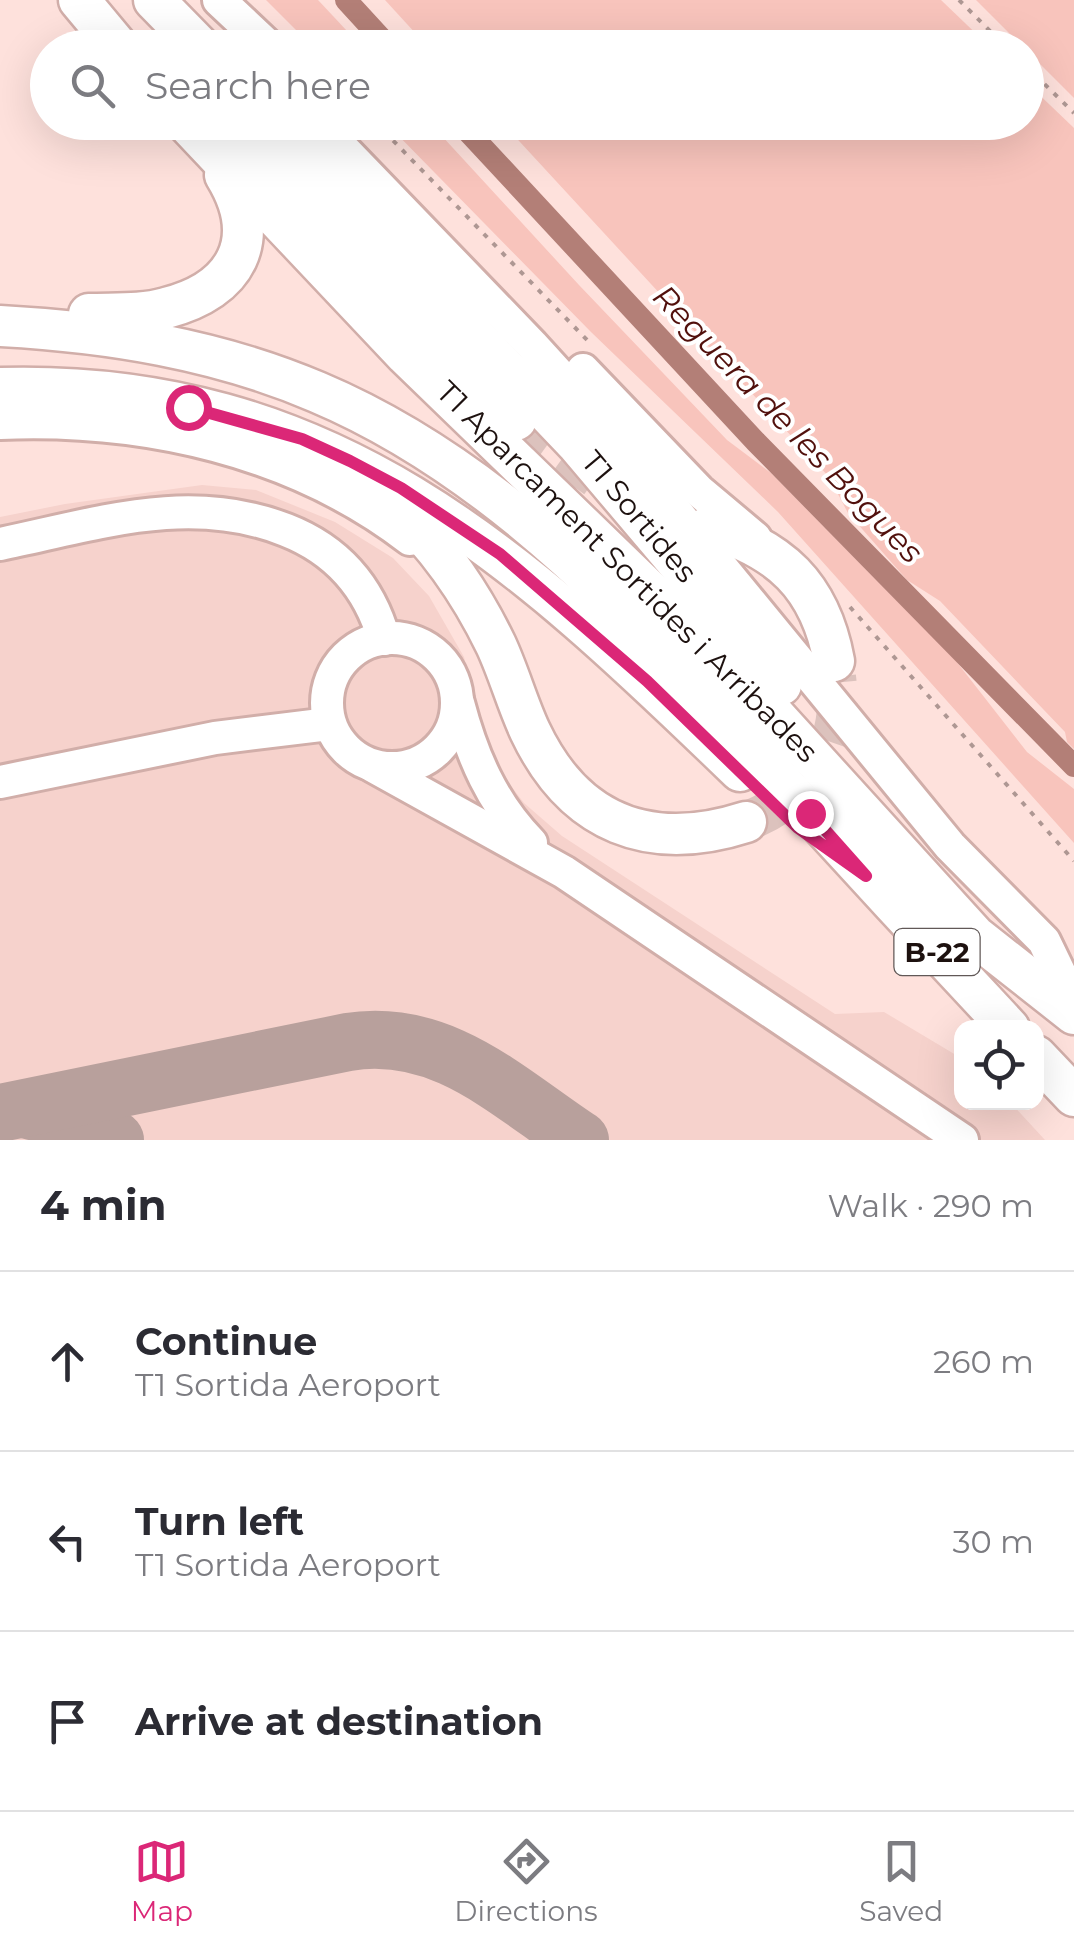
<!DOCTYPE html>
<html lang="en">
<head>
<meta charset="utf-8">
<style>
  :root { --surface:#fff; --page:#f2f2f3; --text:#2b2b33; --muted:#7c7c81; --line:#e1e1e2; --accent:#db2777 }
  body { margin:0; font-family:Montserrat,sans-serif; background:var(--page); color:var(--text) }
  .controls { position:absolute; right:30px; bottom:30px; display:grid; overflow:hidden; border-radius:20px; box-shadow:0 10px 40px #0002 }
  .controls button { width:90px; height:90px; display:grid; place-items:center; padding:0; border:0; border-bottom:2px solid var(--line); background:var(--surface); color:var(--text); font:50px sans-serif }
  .stop { position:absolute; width:30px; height:30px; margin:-22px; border:8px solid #db2777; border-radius:50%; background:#fff }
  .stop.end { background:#db2777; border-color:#fff; box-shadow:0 2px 10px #0008 }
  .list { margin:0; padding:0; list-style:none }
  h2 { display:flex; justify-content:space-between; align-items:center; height:130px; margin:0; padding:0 40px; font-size:42px }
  h2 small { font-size:32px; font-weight:400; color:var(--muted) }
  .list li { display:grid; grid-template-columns:65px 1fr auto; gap:30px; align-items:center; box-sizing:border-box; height:180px; padding:0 40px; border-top:2px solid var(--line) }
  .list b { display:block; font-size:38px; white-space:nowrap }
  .list p { margin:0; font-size:32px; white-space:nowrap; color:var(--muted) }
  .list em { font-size:32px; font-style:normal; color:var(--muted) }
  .icon { flex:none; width:55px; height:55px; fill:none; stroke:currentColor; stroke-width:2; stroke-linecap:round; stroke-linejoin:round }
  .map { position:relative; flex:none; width:1074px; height:1140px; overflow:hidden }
  .search { position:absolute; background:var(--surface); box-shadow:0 10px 40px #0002; left:30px; right:30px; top:30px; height:110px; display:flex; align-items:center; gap:25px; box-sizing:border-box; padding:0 35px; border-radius:55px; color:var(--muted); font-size:38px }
  .sheet { height:670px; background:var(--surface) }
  nav { display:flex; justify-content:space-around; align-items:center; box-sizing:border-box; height:140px; border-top:2px solid var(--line); background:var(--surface); font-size:28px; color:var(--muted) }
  nav a { display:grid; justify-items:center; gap:5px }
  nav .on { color:var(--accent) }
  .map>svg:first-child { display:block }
</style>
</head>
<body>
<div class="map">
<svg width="1074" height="1140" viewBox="0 0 1074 1140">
  <rect width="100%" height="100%" fill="#fee1dc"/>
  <path fill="#f6d2cc" d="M202 485 256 490 335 522 393 558 429 596 464 657 487 755 524 803 562 836 835 1014 884 1012 961 1058 962 1102 1011 1103 1045 1140H0V517L65 504Z"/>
  <g fill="#f8c4bc">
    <path d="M266 0H318L362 47H313Z"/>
    <path d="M385 0H941L990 47H428Z"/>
    <path d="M976 0H1074V98Z"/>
    <path d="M1027 83 1074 128V749L1067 742 1065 732 940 601 907 580 848 513 829 477 508 129 504 132 495 123 1026 122Z"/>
    <path d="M386 123H430L579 285 727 440 771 473 956 661 1027 752 1074 789V843L778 512 591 332Z"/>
  </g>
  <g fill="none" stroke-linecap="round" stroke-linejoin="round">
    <g stroke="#b37f77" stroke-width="22">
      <path d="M346 0 390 48"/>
      <path d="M459 122 756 442 1074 766"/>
    </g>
    <g stroke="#b8a09c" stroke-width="58">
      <path d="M31 1111 73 1118 115 1140"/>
      <path d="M0 1113 348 1042C442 1027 506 1091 580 1140"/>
    </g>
    <g stroke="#dcc2bd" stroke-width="40" stroke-dasharray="40 20" stroke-linecap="butt">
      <path d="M516 420 596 478"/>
      <path d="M746 822C810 795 845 749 836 677"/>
    </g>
    <g stroke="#d1aea9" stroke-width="38">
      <g id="minor">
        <path d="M219 0 270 48"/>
        <path d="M317 122 532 345 603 423 950 846 1044 941 1074 1003"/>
        <path d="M583 370 699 491 755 538"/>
        <path d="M0 423C144 417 294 450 410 539"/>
        <path d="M0 544C97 524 190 492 286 530 337 550 369 586 384 639"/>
        <circle cx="392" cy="703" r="65"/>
        <path d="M458 703C472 756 492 803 531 843"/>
        <path d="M373 766 564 872 962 1140"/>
        <path d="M0 782 215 738 329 724"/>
      </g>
    </g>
    <g stroke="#d1aea9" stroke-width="45">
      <g id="major">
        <path d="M79 0 119 48"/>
        <path d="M154 0 201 48"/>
        <path d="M186 122 406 355 744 682 975 936 1074 1014"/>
        <path d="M223 122 282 176 449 356 516 420"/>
        <path d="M271 122 578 445 781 685"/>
        <path d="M89 314C114 313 142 315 166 308 237 290 264 239 225 175"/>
        <path d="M0 326C109 332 216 349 317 392 509 473 652 637 788 789 861 869 935 949 1009 1028"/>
        <path d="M0 388C330 379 519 557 740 771"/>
        <path d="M393 503C437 544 470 591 496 645 509 673 517 703 530 731 574 824 650 853 746 822"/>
        <path d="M708 527C780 549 820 585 834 661"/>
        <path d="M1036 1056 1074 1096"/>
      </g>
    </g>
    <g stroke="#ae9793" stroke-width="4" stroke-dasharray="5 8" stroke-linecap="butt">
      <path d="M959 0 1007 48"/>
      <path d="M295 40 302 48"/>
      <path d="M1026 66 1074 113"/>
      <path d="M375 122 591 344"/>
      <path d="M850 607 1074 861"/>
    </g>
    <use href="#minor" stroke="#fff" stroke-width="32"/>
    <use href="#major" stroke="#fff" stroke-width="40"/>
  </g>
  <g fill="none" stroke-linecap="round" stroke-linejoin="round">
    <path stroke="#db2777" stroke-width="12" d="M188 407 302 439 350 461 401 488 500 554 647 681 797 827 866 876 810 813"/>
  </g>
  <g text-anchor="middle" stroke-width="8" stroke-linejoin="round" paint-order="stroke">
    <rect fill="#fff" stroke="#615857" stroke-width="2.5" x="894.5" y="929" width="85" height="46" rx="8"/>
    <g font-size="28" font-weight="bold" fill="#1d110f">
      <text x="937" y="962">B-22</text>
    </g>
    <g font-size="30" fill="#1d110f" stroke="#fff">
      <text transform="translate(639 517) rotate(50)" y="10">T1 Sortides</text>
      <text transform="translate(627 572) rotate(45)" y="10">T1 Aparcament Sortides i Arribades</text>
    </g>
    <g font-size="32" font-style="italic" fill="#51100c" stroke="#fff">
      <text transform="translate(788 424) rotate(46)" y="11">Reguera de les Bogues</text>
    </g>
  </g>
</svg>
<div class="controls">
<button><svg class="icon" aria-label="locate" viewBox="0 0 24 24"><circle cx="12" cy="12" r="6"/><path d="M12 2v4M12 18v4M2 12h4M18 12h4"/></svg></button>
</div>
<div class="stop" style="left:188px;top:407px"></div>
<div class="stop end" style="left:810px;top:813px"></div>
<div class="search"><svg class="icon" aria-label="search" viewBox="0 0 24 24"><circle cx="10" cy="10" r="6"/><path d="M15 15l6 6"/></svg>Search here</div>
</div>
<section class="sheet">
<h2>4 min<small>Walk · 290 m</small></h2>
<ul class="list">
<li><svg class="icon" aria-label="ahead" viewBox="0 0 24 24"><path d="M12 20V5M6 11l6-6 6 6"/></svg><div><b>Continue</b><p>T1 Sortida Aeroport</p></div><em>260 m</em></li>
<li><svg class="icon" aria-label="left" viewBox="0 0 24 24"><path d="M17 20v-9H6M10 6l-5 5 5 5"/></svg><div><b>Turn left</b><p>T1 Sortida Aeroport</p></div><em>30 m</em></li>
<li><svg class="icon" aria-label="arrive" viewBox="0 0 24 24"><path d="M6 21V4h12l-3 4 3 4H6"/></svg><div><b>Arrive at destination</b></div></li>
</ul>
</section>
<nav>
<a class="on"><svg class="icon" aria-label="map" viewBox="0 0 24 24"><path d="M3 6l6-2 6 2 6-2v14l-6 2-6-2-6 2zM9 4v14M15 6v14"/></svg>Map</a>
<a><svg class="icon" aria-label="directions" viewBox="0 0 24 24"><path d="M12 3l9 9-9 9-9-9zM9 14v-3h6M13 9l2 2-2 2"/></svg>Directions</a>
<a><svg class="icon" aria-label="saved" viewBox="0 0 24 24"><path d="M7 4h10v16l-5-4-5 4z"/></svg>Saved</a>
</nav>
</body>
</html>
